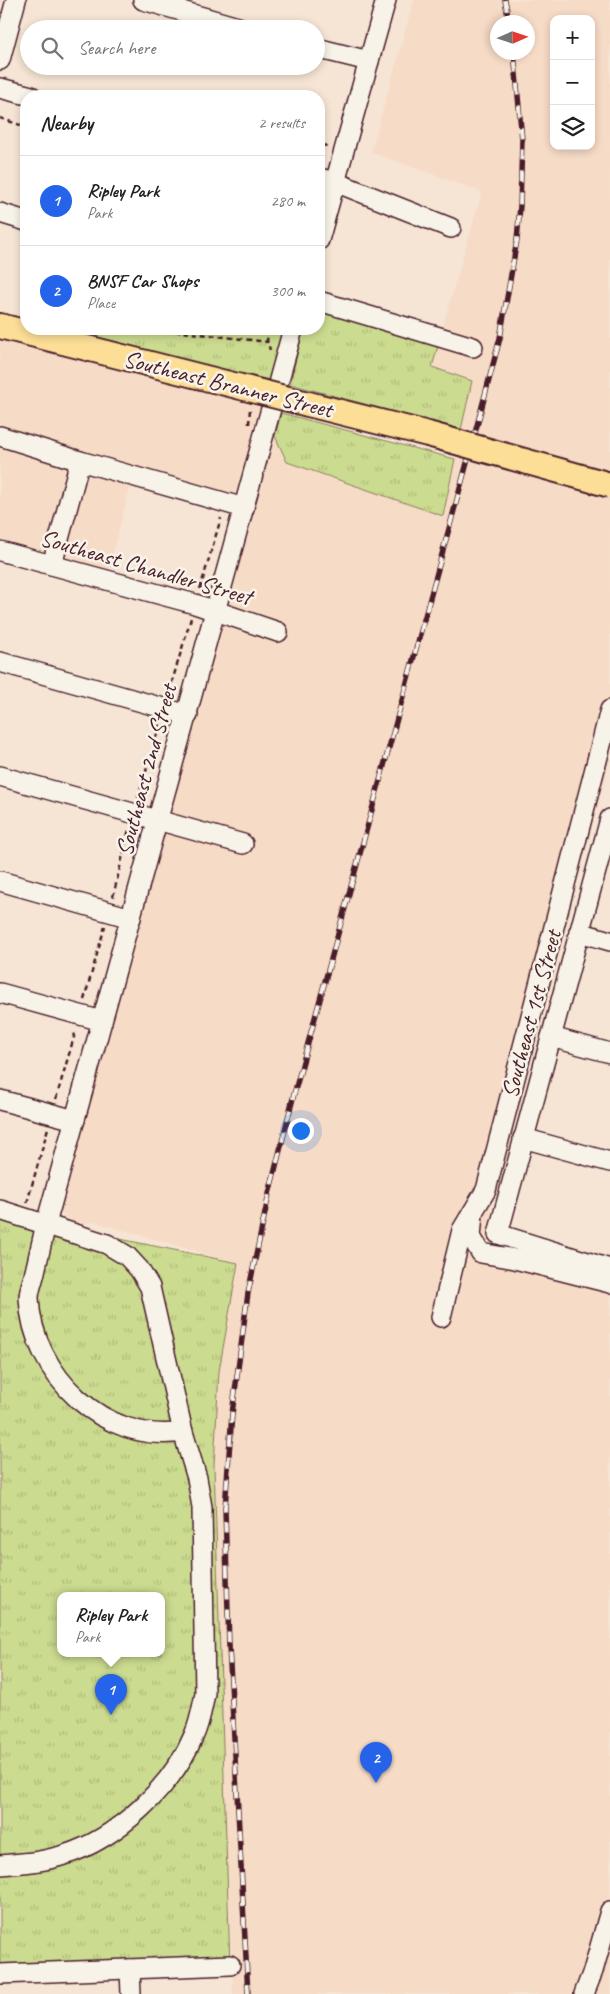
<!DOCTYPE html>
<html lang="en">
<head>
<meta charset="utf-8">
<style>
  :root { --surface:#fff; --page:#f2f2f2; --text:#202124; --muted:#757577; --line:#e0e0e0; --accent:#2563eb }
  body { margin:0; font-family:Caveat,sans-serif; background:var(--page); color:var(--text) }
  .controls { position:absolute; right:15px; top:15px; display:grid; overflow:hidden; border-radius:10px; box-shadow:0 2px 8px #0003 }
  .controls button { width:45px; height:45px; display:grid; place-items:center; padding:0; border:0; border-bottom:1px solid var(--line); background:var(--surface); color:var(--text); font:25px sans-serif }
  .compass { position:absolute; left:490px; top:15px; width:45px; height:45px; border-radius:50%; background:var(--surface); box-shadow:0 2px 8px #0003; rotate:87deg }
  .you { position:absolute; left:300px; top:1130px; width:18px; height:18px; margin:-12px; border:4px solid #fff; border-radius:50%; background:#1a73e8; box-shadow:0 0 0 8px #1a73e833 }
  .badge { display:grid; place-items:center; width:32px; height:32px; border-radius:50%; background:var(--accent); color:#fff; font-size:16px; font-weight:700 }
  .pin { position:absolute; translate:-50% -41px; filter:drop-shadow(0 1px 2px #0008) }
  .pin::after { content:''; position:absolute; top:26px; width:18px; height:15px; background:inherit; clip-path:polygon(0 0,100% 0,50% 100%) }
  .popup { position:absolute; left:57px; top:1592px; width:108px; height:65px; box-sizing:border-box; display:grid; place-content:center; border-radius:10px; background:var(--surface); filter:drop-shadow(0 1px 4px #0005); font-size:16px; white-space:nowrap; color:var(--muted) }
  .popup b { font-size:19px; color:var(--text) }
  .popup::after { content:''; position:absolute; left:50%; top:100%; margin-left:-10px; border:10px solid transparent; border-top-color:var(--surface) }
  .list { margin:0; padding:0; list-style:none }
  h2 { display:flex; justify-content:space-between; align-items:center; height:65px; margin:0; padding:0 20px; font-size:21px }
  h2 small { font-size:16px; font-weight:400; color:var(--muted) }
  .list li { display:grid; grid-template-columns:32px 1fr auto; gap:15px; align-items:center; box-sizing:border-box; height:90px; padding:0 20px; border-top:1px solid var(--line) }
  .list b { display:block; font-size:19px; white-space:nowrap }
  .list p { margin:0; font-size:16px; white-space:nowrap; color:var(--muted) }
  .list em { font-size:16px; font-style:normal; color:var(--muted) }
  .icon { flex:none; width:28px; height:28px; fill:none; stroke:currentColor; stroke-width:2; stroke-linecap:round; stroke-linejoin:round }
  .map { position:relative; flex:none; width:610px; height:1994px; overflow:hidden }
  .search { position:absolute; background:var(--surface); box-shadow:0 2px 8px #0003; left:20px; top:20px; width:305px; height:55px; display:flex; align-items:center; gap:12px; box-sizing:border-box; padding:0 18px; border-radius:28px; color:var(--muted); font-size:19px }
  .panel { position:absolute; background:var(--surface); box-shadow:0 2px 8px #0003; left:20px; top:90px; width:305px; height:245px; border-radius:20px }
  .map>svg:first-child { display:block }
</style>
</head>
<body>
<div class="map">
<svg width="610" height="1994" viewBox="0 0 610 1994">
  <defs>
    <pattern id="grass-tufts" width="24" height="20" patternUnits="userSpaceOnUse" patternTransform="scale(1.25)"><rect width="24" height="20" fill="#cbdb8f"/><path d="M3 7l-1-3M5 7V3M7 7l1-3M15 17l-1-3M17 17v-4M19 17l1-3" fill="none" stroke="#b0bc7c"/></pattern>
  </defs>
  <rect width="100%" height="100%" fill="#f6e5d4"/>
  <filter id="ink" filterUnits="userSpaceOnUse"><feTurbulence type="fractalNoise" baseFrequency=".02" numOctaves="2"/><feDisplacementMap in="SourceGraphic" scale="10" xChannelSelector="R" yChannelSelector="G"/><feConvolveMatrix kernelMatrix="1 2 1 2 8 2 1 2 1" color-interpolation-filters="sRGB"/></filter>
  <g filter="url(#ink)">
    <g fill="#f6dbc6" fill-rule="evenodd">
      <path d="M414 0H610V761L492 1192 489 1240 610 1273V1994H233L213 1550 214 1465 219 1371 238 1263 92 1221 83 1225 71 1221 62 1214 59 1205 275 436 287 462 443 516 472 381 431 367 482 192 371 152ZM554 19H591V146H554ZM498 22H528V52H498Z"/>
      <path d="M0 335 262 407 233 512 131 482 108 573 0 543Z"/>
    </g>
    <g fill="url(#grass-tufts)" stroke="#8a7d5d" fill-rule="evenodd">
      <path d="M319 304 440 339 432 367 472 381 461 430 290 384 303 329H319Z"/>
      <path d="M51 329H284L269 380Z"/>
      <path d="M281 413 455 459 443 516 287 462 275 436Z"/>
      <path d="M0 1211 46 1224 238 1263 219 1371 214 1465 230 1965 0 1974ZM61 1596H161V1654H61Z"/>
    </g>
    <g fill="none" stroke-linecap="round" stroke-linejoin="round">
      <g stroke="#4a1f2b" stroke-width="22">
        <g id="minor">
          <path d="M143 0 245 29"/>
          <path d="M316 48 369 61"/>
          <path d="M0 60 16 0"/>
          <path d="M0 88 31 96"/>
          <path d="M319 178 335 182 451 228"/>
          <path d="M0 213 26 221"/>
          <path d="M319 240 386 0"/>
          <path d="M319 301 473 347"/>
          <path d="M0 436 80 461 52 565"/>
          <path d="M80 461 244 508"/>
          <path d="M0 551 195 604 278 632"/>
          <path d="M0 662 188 715"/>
          <path d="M0 776 243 844"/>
          <path d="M610 819 498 1234 610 1269"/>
          <path d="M0 881 131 918"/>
          <path d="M579 932 610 941"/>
          <path d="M0 993 102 1021"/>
          <path d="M551 1037 610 1053"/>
          <path d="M0 1100 75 1120"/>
          <path d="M523 1138 610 1162"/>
          <path d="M0 1210 107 1244 127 1256 139 1269 150 1287 183 1432 197 1478 202 1507 205 1694C202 1708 200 1722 194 1735 173 1786 117 1839 64 1855 43 1862 22 1863 0 1865"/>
          <path d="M473 1214 471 1237 481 1253 515 1259 610 1283"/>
          <path d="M441 1317 462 1230 486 1190 610 710"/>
          <path d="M183 1432C105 1445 32 1375 29 1298 29 1291 32 1283 34 1276 38 1258 42 1241 46 1224L293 329"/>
          <path d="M130 1969 131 1994"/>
          <path d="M0 1974 230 1965"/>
          <path d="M584 1994 593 1971 610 1911"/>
        </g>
      </g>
      <g stroke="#4a1f2b" stroke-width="28">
        <g id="major">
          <path d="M0 326 245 388"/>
          <path d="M308 404 428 434"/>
        </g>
      </g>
      <g stroke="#4a1f2b" stroke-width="2.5" stroke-dasharray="5 4" stroke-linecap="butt">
        <path d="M0 118 26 127"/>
        <path d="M319 153 321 145 328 146"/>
        <path d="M157 329 268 342"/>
        <path d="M270 329 267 340 270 350"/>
        <path d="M249 424 250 408"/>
        <path d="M200 589 221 518"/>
        <path d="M169 692 191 618"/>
        <path d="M138 798 160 724"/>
        <path d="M113 897 129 829"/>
        <path d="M84 1000 105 926"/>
        <path d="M56 1099 76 1030"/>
        <path d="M27 1203 48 1128"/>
      </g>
      <use href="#minor" stroke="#f7f3e8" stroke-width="19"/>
      <use href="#major" stroke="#fcde96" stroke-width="24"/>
      <g stroke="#4a1f2b" stroke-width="5.5">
        <g id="rail">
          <path d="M505 0 509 22"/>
          <path d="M248 1994 229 1646 225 1508 232 1414 248 1293 269 1194 293 1098 470 452 500 338 517 240 520 206 522 140 514 52"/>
        </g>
      </g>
      <use href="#rail" stroke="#f7f3e8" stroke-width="4" stroke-dasharray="11" stroke-linecap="butt"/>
      <g stroke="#4a1f2b" stroke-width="28" stroke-linecap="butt">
        <g id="major-bridge">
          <path d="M245 388 308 404"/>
          <path d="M428 434 610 485"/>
        </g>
      </g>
      <use href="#major-bridge" stroke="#fcde96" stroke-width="24"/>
    </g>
  </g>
  <g text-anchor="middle" stroke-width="5" stroke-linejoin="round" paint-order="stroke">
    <g font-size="24" fill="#4a1f2b" stroke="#f7f3e8">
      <text transform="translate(228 384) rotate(14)" y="8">Southeast Branner Street</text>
      <text transform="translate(146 567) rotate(16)" y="8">Southeast Chandler Street</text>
      <text transform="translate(146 770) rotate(-75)" y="8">Southeast 2nd Street</text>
      <text transform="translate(531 1014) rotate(-75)" y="8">Southeast 1st Street</text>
    </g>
  </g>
</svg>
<div class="controls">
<button>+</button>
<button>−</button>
<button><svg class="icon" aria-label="layers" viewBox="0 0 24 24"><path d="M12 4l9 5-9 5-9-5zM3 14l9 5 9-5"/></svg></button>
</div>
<svg class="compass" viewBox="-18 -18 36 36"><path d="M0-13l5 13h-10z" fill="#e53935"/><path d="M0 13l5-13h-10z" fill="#757577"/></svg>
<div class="you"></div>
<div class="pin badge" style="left:111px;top:1715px">1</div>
<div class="popup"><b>Ripley Park</b>Park</div>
<div class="pin badge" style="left:376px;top:1783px">2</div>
<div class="search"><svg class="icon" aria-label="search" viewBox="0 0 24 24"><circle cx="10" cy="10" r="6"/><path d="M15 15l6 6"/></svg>Search here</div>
<section class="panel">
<h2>Nearby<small>2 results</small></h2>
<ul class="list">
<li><span class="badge">1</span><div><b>Ripley Park</b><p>Park</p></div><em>280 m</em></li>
<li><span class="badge">2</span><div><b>BNSF Car Shops</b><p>Place</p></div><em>300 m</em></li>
</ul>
</section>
</div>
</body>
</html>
